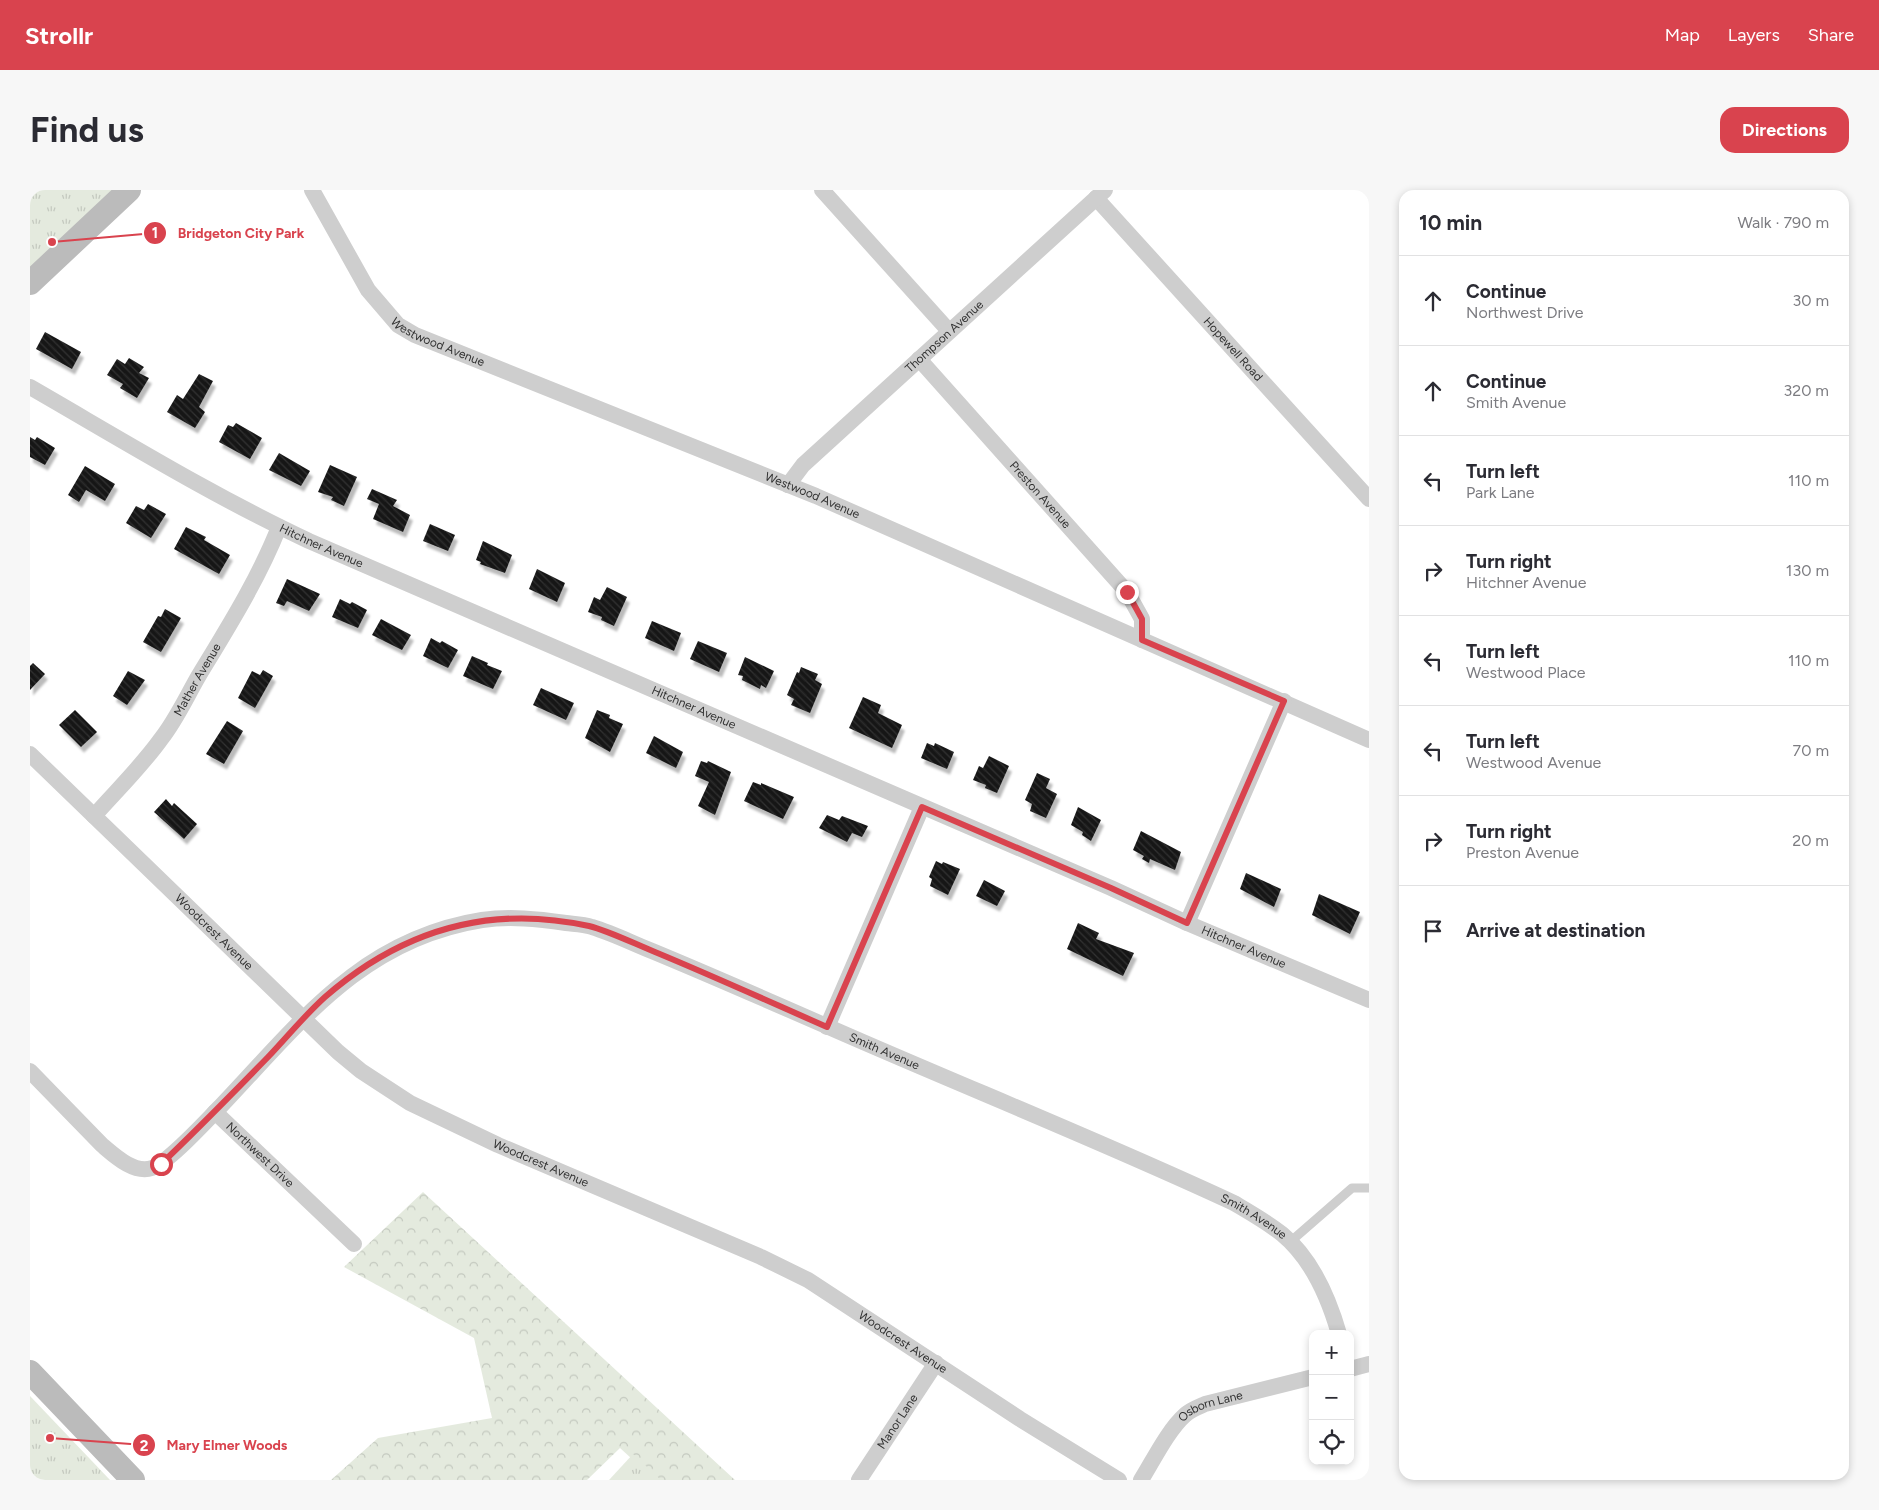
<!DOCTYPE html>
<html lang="en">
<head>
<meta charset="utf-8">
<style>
  :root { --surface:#fff; --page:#f7f7f7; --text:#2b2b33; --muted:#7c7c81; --line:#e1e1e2; --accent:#d9434e }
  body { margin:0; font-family:Figtree,sans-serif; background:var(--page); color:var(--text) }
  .controls { position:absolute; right:15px; bottom:15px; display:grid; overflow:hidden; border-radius:10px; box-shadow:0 2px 8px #0003 }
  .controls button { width:45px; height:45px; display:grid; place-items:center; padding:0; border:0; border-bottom:1px solid var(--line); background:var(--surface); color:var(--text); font:25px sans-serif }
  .stop { position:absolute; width:15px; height:15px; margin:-11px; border:4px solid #d9434e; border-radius:50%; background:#fff }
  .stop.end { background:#d9434e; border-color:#fff; box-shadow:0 1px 5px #0008 }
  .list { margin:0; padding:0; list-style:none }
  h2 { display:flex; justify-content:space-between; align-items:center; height:65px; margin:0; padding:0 20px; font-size:21px }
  h2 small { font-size:16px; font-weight:400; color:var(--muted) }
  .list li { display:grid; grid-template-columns:32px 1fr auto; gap:15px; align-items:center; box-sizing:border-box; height:90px; padding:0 20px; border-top:1px solid var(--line) }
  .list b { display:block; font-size:19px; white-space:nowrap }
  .list p { margin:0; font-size:16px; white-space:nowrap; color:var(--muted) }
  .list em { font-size:16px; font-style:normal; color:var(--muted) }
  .icon { flex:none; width:28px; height:28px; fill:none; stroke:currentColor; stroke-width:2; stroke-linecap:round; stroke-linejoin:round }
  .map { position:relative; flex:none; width:1339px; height:1290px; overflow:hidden; border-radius:15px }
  header { display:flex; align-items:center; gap:30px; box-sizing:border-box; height:70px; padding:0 25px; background:var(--accent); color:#fff }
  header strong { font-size:24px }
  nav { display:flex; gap:28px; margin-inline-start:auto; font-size:18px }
  .intro { display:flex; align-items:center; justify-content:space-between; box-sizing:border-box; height:120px; padding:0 30px }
  h1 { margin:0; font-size:35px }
  .button { padding:12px 22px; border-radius:15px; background:var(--accent); color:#fff; font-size:18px; font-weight:700 }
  main { display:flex; gap:30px; padding:0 30px }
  aside { flex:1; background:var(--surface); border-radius:15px; box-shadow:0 2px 8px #0003 }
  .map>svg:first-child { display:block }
</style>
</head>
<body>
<header>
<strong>Strollr</strong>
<nav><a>Map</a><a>Layers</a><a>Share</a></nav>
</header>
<div class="intro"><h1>Find us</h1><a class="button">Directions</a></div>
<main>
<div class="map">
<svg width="1339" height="1290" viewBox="0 0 1339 1290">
  <defs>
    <pattern id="forest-crowns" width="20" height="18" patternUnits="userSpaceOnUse" patternTransform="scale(1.25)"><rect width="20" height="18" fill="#e4eade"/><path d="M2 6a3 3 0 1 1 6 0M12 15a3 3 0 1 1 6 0" fill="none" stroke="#c4c9bf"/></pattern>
    <pattern id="park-tufts" width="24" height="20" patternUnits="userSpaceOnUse" patternTransform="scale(1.25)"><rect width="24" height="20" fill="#e4eade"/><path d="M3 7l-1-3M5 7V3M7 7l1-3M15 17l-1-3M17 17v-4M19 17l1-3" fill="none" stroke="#c4c9bf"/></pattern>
    <pattern id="building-back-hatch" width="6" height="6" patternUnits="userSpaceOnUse" patternTransform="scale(1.25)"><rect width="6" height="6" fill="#181818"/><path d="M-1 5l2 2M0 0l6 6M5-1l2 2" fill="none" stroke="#313131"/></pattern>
    <filter id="shadow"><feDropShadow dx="3" dy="5.5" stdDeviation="1" flood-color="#0004"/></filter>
  </defs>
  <rect width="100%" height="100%" fill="#fff"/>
  <path fill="url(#forest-crowns)" d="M393 1002 705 1290H625L590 1258 557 1290H301L348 1248 462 1228 444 1148 314 1077Z"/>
  <g fill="url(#park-tufts)">
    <path d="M0 0H99L0 93Z"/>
    <path d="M0 1206 80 1290H0Z"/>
    <path d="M603 1264 631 1290H579Z"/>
  </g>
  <g fill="url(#building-back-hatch)" filter="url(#shadow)">
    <path d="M15 142 51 162 42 179 6 159Z"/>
    <path d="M99 168 114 177 109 183 119 188 107 208 90 198 93 194 77 185 87 169 95 174Z"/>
    <path d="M169 184 183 191 169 217 175 222 165 238 137 222 147 205 153 209Z"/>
    <path d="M206 233 232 248 220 269 189 252 198 235 203 237Z"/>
    <path d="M0 247 5 250 7 247 25 258 15 275 0 267Z"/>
    <path d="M249 263 280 281 271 296 239 280Z"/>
    <path d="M300 275 327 287 314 316 301 310 303 307 288 302Z"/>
    <path d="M55 276 85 294 75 311 56 300 49 312 38 305Z"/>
    <path d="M342 299 367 310 363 316 380 325 373 342 343 329 349 314 337 309Z"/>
    <path d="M118 314 136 324 121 348 96 333 106 316 114 320Z"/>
    <path d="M400 334 425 345 418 361 393 351Z"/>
    <path d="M156 337 176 347 174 350 200 365 189 384 144 359Z"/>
    <path d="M453 351 482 365 475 383 450 374 451 372 446 370Z"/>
    <path d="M507 379 535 393 527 412 499 399Z"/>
    <path d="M257 389 290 404 279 421 257 411 254 416 246 413Z"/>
    <path d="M577 397 597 407 584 436 571 430 572 427 558 422 564 407 570 410Z"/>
    <path d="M310 409 320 414 322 412 337 420 328 438 302 427Z"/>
    <path d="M135 419 151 428 131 462 113 452 128 426 131 427Z"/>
    <path d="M351 429 381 445 372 460 342 445Z"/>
    <path d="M622 431 651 443 644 461 615 448Z"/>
    <path d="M401 448 410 453 412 451 428 460 418 478 393 466Z"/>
    <path d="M668 451 697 463 689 482 660 469Z"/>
    <path d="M442 466 458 473 457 475 472 481 463 499 433 486Z"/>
    <path d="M715 467 744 481 736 498 731 495 730 499 712 490 713 486 708 485Z"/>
    <path d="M3 473 15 484 0 500V476Z"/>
    <path d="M771 477 788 484 785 490 792 494 780 523 761 515 764 509 757 505 767 482 769 483Z"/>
    <path d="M233 480 243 486 225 518 208 508 222 481 230 485Z"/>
    <path d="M98 481 115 490 97 515 83 506Z"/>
    <path d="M511 498 544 513 536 530 503 515Z"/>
    <path d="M833 507 851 515 848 523 872 535 862 558 819 538Z"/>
    <path d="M45 520 67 542 51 557 29 535Z"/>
    <path d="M567 520 580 525 579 528 593 534 580 562 555 548Z"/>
    <path d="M197 531 213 541 194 574 176 564Z"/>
    <path d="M624 546 653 562 646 578 616 563Z"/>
    <path d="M897 553 904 556 905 553 924 562 917 579 891 568Z"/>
    <path d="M959 566 979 576 967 603 955 598 956 595 943 590 949 576 953 578Z"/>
    <path d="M671 571 677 573 678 571 701 582 685 625 668 616 679 592 665 586Z"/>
    <path d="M1007 583 1020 589 1016 598 1027 604 1016 628 1000 621 1002 614 995 610Z"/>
    <path d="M723 592 731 595V593L764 607 753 629 714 611Z"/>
    <path d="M136 609 142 616 144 613 167 634 154 649 124 622Z"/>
    <path d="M1048 617 1071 630 1061 651 1052 645 1053 642 1041 635Z"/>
    <path d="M797 625 809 630 812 626 838 636 832 647 822 643 817 652 789 638Z"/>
    <path d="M1111 641 1151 662 1145 680 1120 669 1119 673 1112 669 1114 666 1103 660Z"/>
    <path d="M906 671 912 674 913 672 930 679 918 705 900 696 902 689 899 687Z"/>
    <path d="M1216 683 1251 699 1244 717 1210 699Z"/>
    <path d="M954 690 975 701 967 716 946 706Z"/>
    <path d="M1289 704 1330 722 1320 744 1282 725Z"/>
    <path d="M1048 733 1069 743 1066 749 1104 763 1093 786 1037 759Z"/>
  </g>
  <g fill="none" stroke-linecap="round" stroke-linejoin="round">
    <path stroke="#cecece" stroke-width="9" d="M1260 1052 1322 998H1339"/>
    <g stroke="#cecece" stroke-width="16">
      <path id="s1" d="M282 0 338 100 368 135 385 145 786 306 1339 550"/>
      <path d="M792 0 919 141"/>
      <path id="s2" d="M1066 8 1339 309"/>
      <path id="s3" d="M889 169 1097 402 1112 429V450"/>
      <path id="s4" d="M0 197C92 250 183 306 279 351L1081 698 1157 733 1339 810"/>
      <path id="s5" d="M758 295 773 275 1075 0"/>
      <path id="s6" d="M0 564 308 862 331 881 380 913 468 955 731 1067 778 1090 990 1229 1089 1290"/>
      <path id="s7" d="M64 626C86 601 111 577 131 549 146 530 156 508 168 487 197 439 228 390 249 337"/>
      <path d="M1157 733 1254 511"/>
      <path d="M797 837 892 617"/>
      <path id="s8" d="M0 881 72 955C85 966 104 984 122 978 139 972 176 931 190 917 269 834 331 749 452 730 480 726 508 729 536 733 544 734 553 734 562 737 582 743 602 753 622 761 680 785 737 810 794 835 930 895 1069 950 1204 1013 1221 1023 1237 1032 1252 1044 1281 1068 1299 1109 1309 1144"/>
      <path id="s9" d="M185 922 324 1054"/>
      <path d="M1320 1179 1339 1174"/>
      <path id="s10" d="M829 1290 906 1173"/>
      <path id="s11" d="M1111 1290C1123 1271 1138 1240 1155 1225 1160 1220 1168 1217 1175 1214L1283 1187"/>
    </g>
    <g stroke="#bbb" stroke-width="24">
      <path d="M0 93 99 0"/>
      <path d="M0 1182 103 1290"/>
    </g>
  </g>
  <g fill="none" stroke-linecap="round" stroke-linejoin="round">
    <path stroke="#d9434e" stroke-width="6" d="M131 974C168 939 203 903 239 866 257 847 275 825 295 807 372 740 459 714 559 736 579 741 605 754 625 762 683 786 740 812 797 837L892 617 1081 698 1157 733 1254 511 1112 450V429L1097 402"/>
  </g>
  <g text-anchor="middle" stroke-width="5" stroke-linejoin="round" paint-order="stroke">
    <g font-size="12" fill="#313131" stroke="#fff">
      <text dy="4" stroke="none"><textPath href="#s5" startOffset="216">Thompson Avenue</textPath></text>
      <text dy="4" stroke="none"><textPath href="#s1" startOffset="204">Westwood Avenue</textPath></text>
      <text dy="4" stroke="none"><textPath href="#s2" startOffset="204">Hopewell Road</textPath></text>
      <text dy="4" stroke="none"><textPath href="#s1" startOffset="609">Westwood Avenue</textPath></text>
      <text dy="4" stroke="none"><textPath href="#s3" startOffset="182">Preston Avenue</textPath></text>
      <text dy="4" stroke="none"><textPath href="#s4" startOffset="332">Hitchner Avenue</textPath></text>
      <text dy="4" stroke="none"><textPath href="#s7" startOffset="172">Mather Avenue</textPath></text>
      <text dy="4" stroke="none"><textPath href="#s4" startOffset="738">Hitchner Avenue</textPath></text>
      <text dy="4" stroke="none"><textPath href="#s6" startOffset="256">Woodcrest Avenue</textPath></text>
      <text dy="4" stroke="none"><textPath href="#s4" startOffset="1338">Hitchner Avenue</textPath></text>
      <text dy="4" stroke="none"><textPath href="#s8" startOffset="1010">Smith Avenue</textPath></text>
      <text dy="4" stroke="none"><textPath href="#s9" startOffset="62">Northwest Drive</textPath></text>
      <text dy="4" stroke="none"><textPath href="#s6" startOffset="661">Woodcrest Avenue</textPath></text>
      <text dy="4" stroke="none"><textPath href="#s8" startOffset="1415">Smith Avenue</textPath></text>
      <text dy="4" stroke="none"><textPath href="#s6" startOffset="1066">Woodcrest Avenue</textPath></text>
      <text dy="4" stroke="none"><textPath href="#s11" startOffset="106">Osborn Lane</textPath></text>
      <text dy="4" stroke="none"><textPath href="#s10" startOffset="70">Manor Lane</textPath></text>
    </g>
  </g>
  <path fill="none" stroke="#d9434e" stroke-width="2" d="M22 52L125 43M20 1248L114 1255"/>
  <g fill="#d9434e" stroke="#fff" stroke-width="2">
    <circle cx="22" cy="52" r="5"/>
    <circle cx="20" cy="1248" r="5"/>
    <circle cx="125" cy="43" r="12"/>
    <circle cx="114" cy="1255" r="12"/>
  </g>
  <g font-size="15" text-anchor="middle" font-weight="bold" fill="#fff">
    <text x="125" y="48">1</text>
    <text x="114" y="1261">2</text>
  </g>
  <g font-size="14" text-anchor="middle" font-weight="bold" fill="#d9434e" stroke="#fff" stroke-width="5" stroke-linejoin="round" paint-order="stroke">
    <text x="211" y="48">Bridgeton City Park</text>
    <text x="197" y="1260">Mary Elmer Woods</text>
  </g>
</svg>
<div class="controls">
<button>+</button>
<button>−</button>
<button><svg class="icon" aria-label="locate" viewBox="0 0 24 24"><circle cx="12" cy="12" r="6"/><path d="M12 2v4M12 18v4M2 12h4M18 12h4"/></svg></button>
</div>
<div class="stop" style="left:131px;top:974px"></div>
<div class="stop end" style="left:1097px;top:402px"></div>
</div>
<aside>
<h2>10 min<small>Walk · 790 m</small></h2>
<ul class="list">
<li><svg class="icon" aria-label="ahead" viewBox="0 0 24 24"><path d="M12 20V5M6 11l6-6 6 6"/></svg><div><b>Continue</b><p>Northwest Drive</p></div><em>30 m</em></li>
<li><svg class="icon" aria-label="ahead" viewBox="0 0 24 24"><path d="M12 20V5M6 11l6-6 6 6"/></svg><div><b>Continue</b><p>Smith Avenue</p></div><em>320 m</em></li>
<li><svg class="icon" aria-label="left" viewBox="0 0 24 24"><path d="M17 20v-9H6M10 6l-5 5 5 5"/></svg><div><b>Turn left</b><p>Park Lane</p></div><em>110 m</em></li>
<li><svg class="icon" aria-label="right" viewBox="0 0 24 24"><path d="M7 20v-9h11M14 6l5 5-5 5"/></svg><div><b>Turn right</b><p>Hitchner Avenue</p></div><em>130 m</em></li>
<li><svg class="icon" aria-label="left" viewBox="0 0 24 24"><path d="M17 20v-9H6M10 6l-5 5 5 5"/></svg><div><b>Turn left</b><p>Westwood Place</p></div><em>110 m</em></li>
<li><svg class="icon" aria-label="left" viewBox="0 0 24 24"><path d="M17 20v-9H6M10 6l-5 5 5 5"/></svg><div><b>Turn left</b><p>Westwood Avenue</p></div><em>70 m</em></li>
<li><svg class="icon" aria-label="right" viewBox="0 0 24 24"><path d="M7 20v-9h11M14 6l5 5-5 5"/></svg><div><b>Turn right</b><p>Preston Avenue</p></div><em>20 m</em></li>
<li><svg class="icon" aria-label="arrive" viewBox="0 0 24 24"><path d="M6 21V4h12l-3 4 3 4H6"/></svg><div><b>Arrive at destination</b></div></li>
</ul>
</aside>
</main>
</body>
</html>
